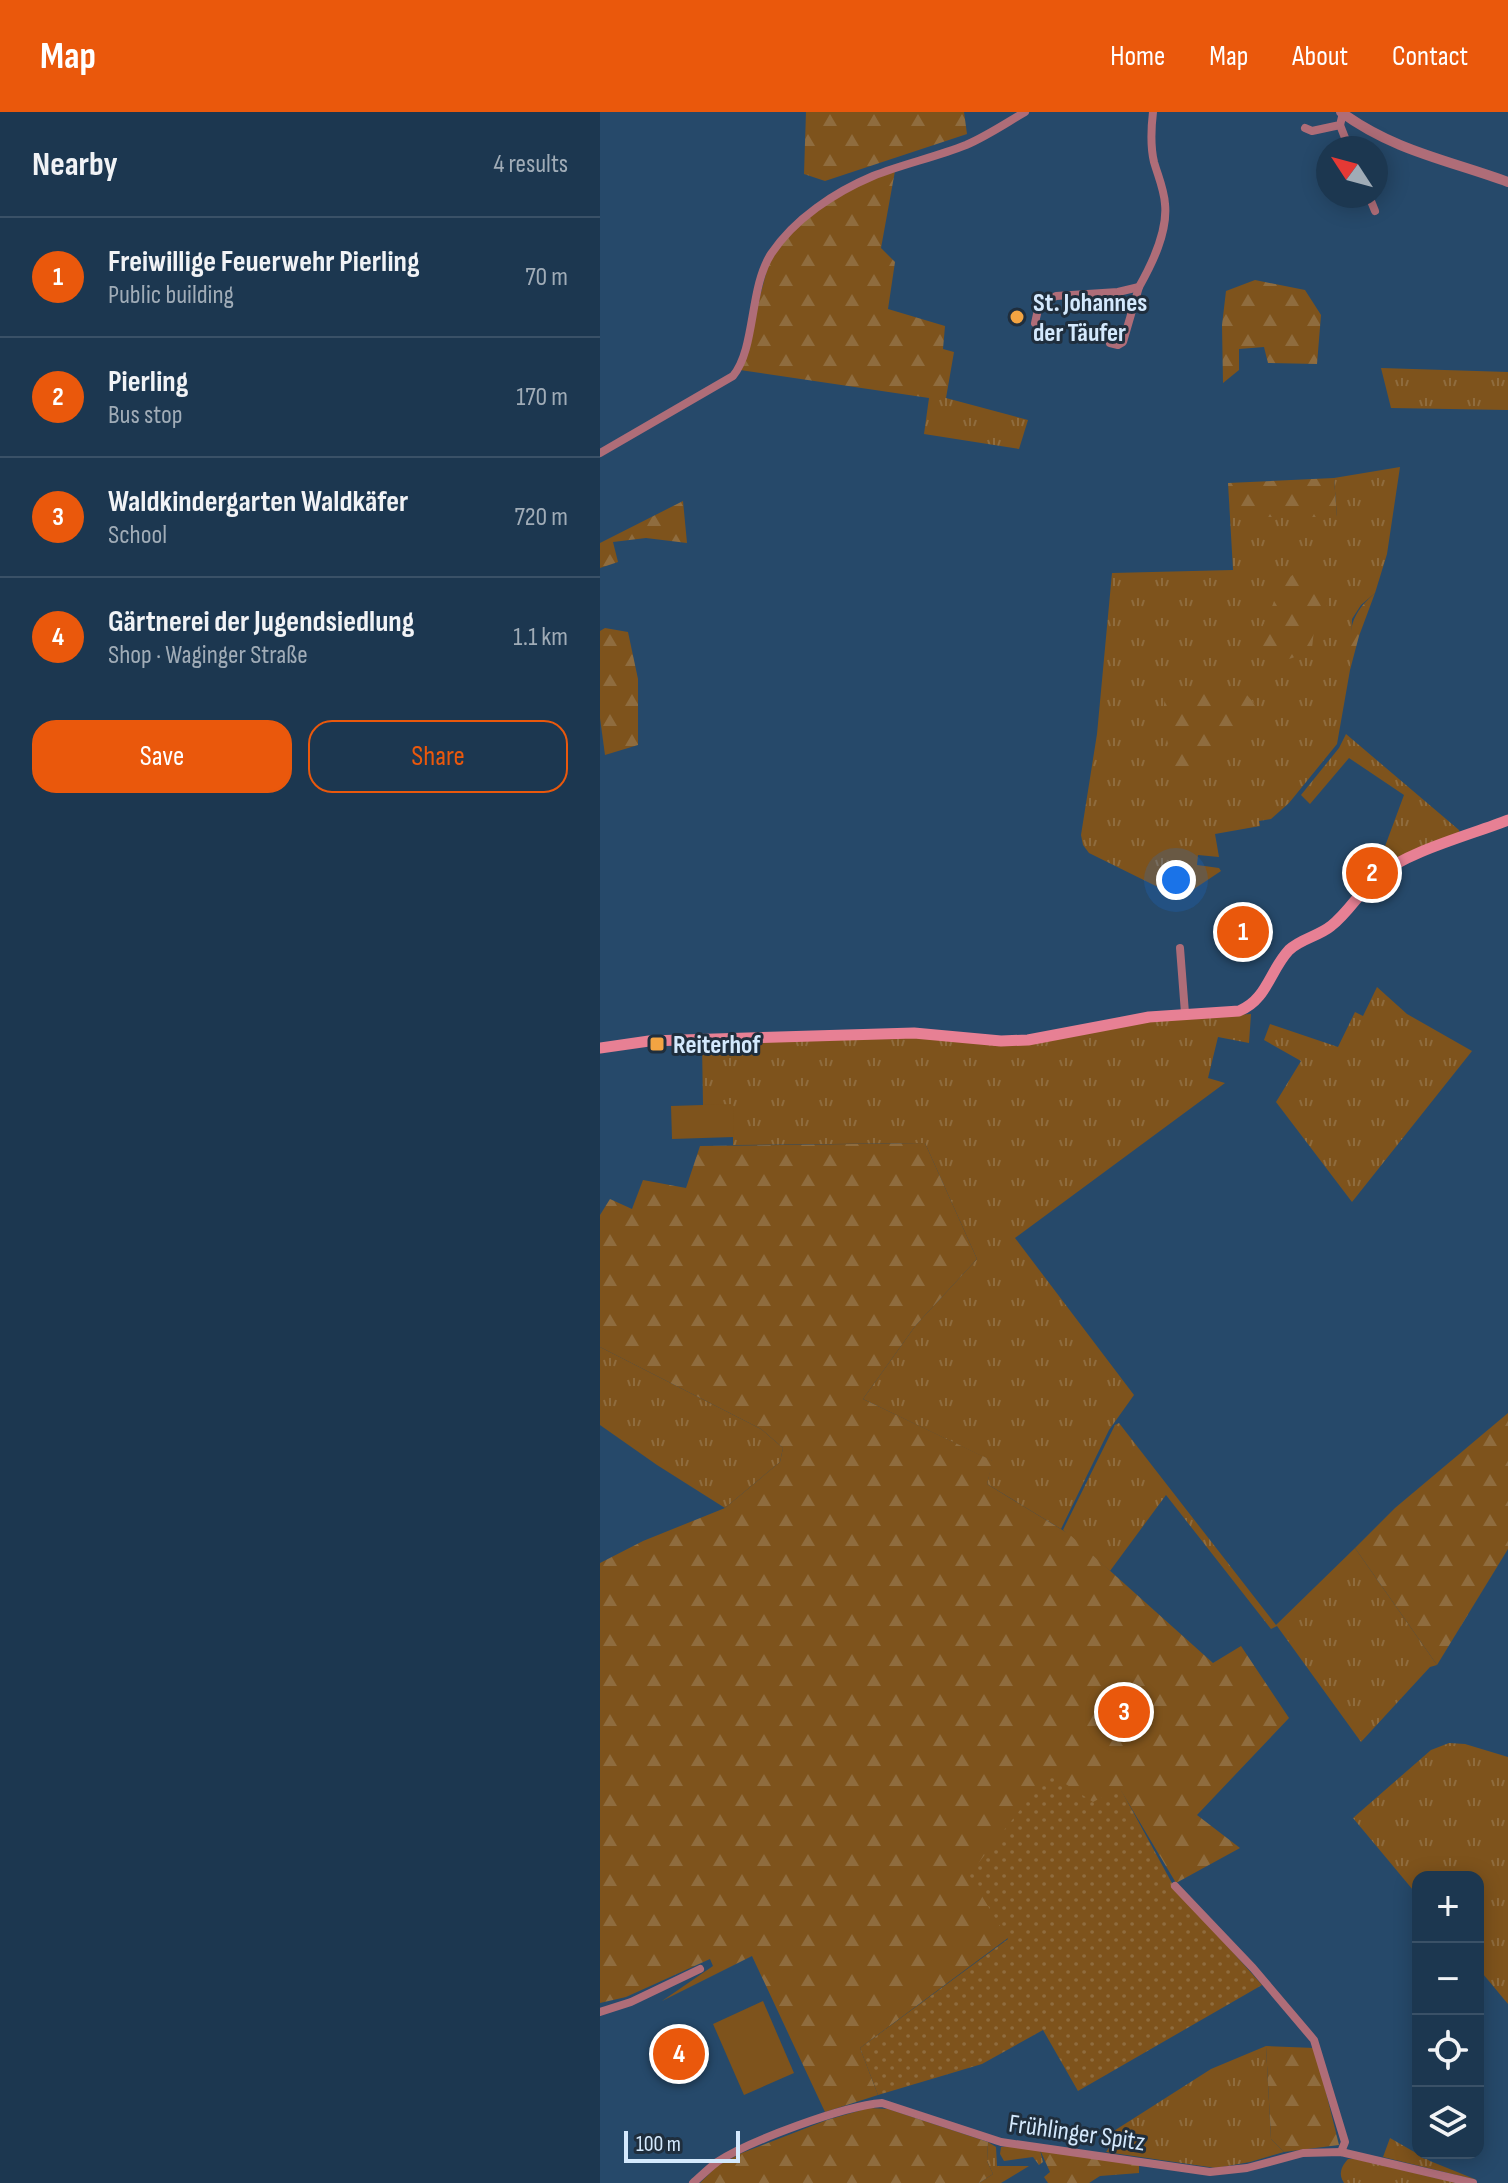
<!DOCTYPE html>
<html lang="en">
<head>
<meta charset="utf-8">
<style>
  :root { --surface:#1c3750; --page:#29425a; --text:#f1f3f6; --muted:#a0acb7; --line:#3a5167; --accent:#ea580c }
  body { margin:0; font-family:"Sofia Sans Condensed",sans-serif; background:var(--page); color:var(--text) }
  .controls { position:absolute; right:24px; bottom:24px; display:grid; overflow:hidden; border-radius:16px; box-shadow:0 4px 20px #0003 }
  .controls button { width:72px; height:72px; display:grid; place-items:center; padding:0; border:0; border-bottom:2px solid var(--line); background:var(--surface); color:var(--text); font:40px sans-serif }
  .compass { position:absolute; left:716px; top:24px; width:72px; height:72px; border-radius:50%; background:var(--surface); box-shadow:0 4px 20px #0003; rotate:306deg }
  .scale { position:absolute; left:24px; bottom:20px; width:116px; box-sizing:border-box; padding-left:8px; border:4px solid #d4e9fd; border-top:0; font-size:22px; line-height:28px; white-space:nowrap; color:#d4e9fd; -webkit-text-stroke:6px #1f2e3d; paint-order:stroke }
  .you { position:absolute; left:576px; top:768px; width:28px; height:28px; margin:-20px; border:6px solid #fff; border-radius:50%; background:#1a73e8; box-shadow:0 0 0 12px #1a73e833 }
  .badge { display:grid; place-items:center; width:52px; height:52px; border-radius:50%; background:var(--accent); color:#fff; font-size:26px; font-weight:700 }
  .pin { position:absolute; translate:-50% -50%; border:4px solid #fff; box-shadow:0 2px 8px #0006 }
  .list { margin:0; padding:0; list-style:none }
  h2 { display:flex; justify-content:space-between; align-items:center; height:104px; margin:0; padding:0 32px; font-size:34px }
  h2 small { font-size:26px; font-weight:400; color:var(--muted) }
  .list li { display:grid; grid-template-columns:52px 1fr auto; gap:24px; align-items:center; box-sizing:border-box; height:120px; padding:0 32px; border-top:2px solid var(--line) }
  .list b { display:block; font-size:30px; white-space:nowrap }
  .list p { margin:0; font-size:26px; white-space:nowrap; color:var(--muted) }
  .list em { font-size:26px; font-style:normal; color:var(--muted) }
  .actions { display:flex; gap:16px; padding:24px 32px }
  .actions a { flex:1; padding:18px 0; border:2px solid var(--accent); border-radius:24px; text-align:center; font-size:28px; color:var(--accent) }
  .actions .main { background:var(--accent); color:#fff }
  .icon { flex:none; width:44px; height:44px; fill:none; stroke:currentColor; stroke-width:2; stroke-linecap:round; stroke-linejoin:round }
  .map { position:relative; flex:none; width:908px; height:2071px; overflow:hidden }
  header { display:flex; align-items:center; gap:48px; box-sizing:border-box; height:112px; padding:0 40px; background:var(--accent); color:#fff }
  header strong { font-size:38px }
  nav { display:flex; gap:44px; margin-inline-start:auto; font-size:28px }
  main { display:flex }
  aside { flex:1; background:var(--surface) }
  .map>svg:first-child { display:block }
</style>
</head>
<body>
<header>
<strong>Map</strong>
<nav><a>Home</a><a>Map</a><a>About</a><a>Contact</a></nav>
</header>
<main>
<aside>
<h2>Nearby<small>4 results</small></h2>
<ul class="list">
<li><span class="badge">1</span><div><b>Freiwillige Feuerwehr Pierling</b><p>Public building</p></div><em>70 m</em></li>
<li><span class="badge">2</span><div><b>Pierling</b><p>Bus stop</p></div><em>170 m</em></li>
<li><span class="badge">3</span><div><b>Waldkindergarten Waldkäfer</b><p>School</p></div><em>720 m</em></li>
<li><span class="badge">4</span><div><b>Gärtnerei der Jugendsiedlung</b><p>Shop · Waginger Straße</p></div><em>1.1 km</em></li>
</ul>
<div class="actions"><a class="main">Save</a><a>Share</a></div>
</aside>
<div class="map">
<svg width="908" height="2071" viewBox="0 0 908 2071">
  <defs>
    <pattern id="grass-tufts" width="24" height="20" patternUnits="userSpaceOnUse" patternTransform="scale(2)"><rect width="24" height="20" fill="#7e531c"/><path d="M3 7l-1-3M5 7V3M7 7l1-3M15 17l-1-3M17 17v-4M19 17l1-3" fill="none" stroke="#8f6c3e"/></pattern>
    <pattern id="forest-firs" width="22" height="20" patternUnits="userSpaceOnUse" patternTransform="scale(2)"><rect width="22" height="20" fill="#7e531c"/><path d="M5 1l3.5 6h-7zM16 11l3.5 6h-7z" fill="#8f6c3e"/></pattern>
    <pattern id="garden-dots" width="8" height="8" patternUnits="userSpaceOnUse" patternTransform="scale(2)"><rect width="8" height="8" fill="#7e531c"/><path d="M2 2h.1M6 6h.1" fill="none" stroke="#8f6c3e" stroke-width="1.8" stroke-linecap="round"/></pattern>
  </defs>
  <rect width="100%" height="100%" fill="#26496a"/>
  <g fill="url(#grass-tufts)">
    <path d="M781 256 908 260V298L791 296Z"/>
    <path d="M329 286H346L428 308 419 337 324 322Z"/>
    <path d="M800 355 787 442 775 481 761 493 752 507 750 558 737 632 689 691 671 707 659 709 660 714 615 722 619 745 598 743 597 753 619 756 621 759 591 779 570 781 489 741 483 733 481 723 497 622 512 461 633 458 630 405H737L734 366Z"/>
    <path d="M746 622 859 718 860 723 789 751 790 742 784 737 804 683 749 646 710 692 701 683 739 636Z"/>
    <path d="M777 875 807 902 872 939 752 1090 676 990 701 949 664 928 670 912 738 935 755 900 763 904Z"/>
    <path d="M651 902 649 931 618 925 608 966 625 971 415 1126 534 1283 509 1318 461 1417 387 1372 392 1349 263 1287 316 1213 377 1147 325 1031 133 1033V993H103L102 931 315 924 403 933 550 908Z"/>
    <path d="M0 1235 161 1317 183 1336 180 1350 125 1396 57 1353 0 1313Z"/>
    <path d="M519 1311 676 1513 755 1436 837 1553 830 1555 761 1630 677 1514 671 1517 566 1383 510 1459 463 1418 515 1313Z"/>
    <path d="M849 1631 865 1632 908 1645V1892L878 1856V1765H818V1784L753 1706 831 1638Z"/>
    <path d="M666 1934 671 2027 684 2040 650 2050 616 2056 506 2040 511 2033 506 2024 611 1957Z"/>
    <path d="M790 2026 830 2049 877 2068 783 2045Z"/>
    <path d="M388 2030 396 2035 397 2054H429L401 2071H379L393 2062 387 2049Z"/>
    <path d="M409 2034 440 2038 443 2050 439 2053 433 2045 404 2049 400 2042 401 2035Z"/>
    <path d="M748 2047H755L857 2071H744C738 2062 741 2055 748 2047Z"/>
  </g>
  <g fill="url(#forest-firs)">
    <path d="M206 0H364L367 22 225 69 204 62Z"/>
    <path d="M295 59 281 136 295 150 288 197 345 214 343 237 354 240 346 286H329L140 258 170 147 191 119 228 91 273 66Z"/>
    <path d="M655 168 705 178 721 203 717 252 668 251 664 235 639 237V258L623 271 622 213 626 179Z"/>
    <path d="M734 366 737 405H630L628 371Z"/>
    <path d="M83 389 87 431 46 426 13 430 18 450 0 456V431Z"/>
    <path d="M695 461 722 471 728 484 726 501 715 509 712 536C690 549 673 556 654 534 661 513 675 497 677 475Z"/>
    <path d="M775 481 759 524 750 558C751 521 745 507 775 481Z"/>
    <path d="M5 516 28 520 38 567V633L5 643 0 606V519Z"/>
    <path d="M568 574 647 583 658 596 650 616 587 663 578 664C568 629 557 610 568 574Z"/>
    <path d="M325 1031 377 1147 316 1213 263 1287 393 1349 387 1372 469 1422 613 1551 641 1534 689 1606 597 1703 640 1736 576 1771 520 1677 408 1826 260 1936 278 1983 225 2000 152 1844 62 1889 113 1854 110 1847 26 1885 0 1891V1451L43 1429 125 1396 180 1350 183 1336 161 1317 0 1235V1103L10 1087 32 1097 43 1068 86 1076 100 1034Z"/>
    <path d="M908 1301V1437L837 1553 755 1436 795 1396Z"/>
    <path d="M666 1934 715 1936 739 2033 684 2040 671 2027Z"/>
    <path d="M269 1996 288 1997 388 2030 387 2049 393 2062 379 2071H100L117 2054 142 2041 227 2008Z"/>
    <path d="M440 2038 539 2053V2061L500 2064 489 2071H448L444 2065 450 2060Z"/>
  </g>
  <path fill="url(#garden-dots)" d="M449 1661 493 1690 520 1676 573 1773 662 1873 478 1979 443 1918 382 1952 278 1983 260 1936 408 1827 369 1763Z"/>
  <g fill="#7e531c">
    <path d="M133 992 134 1025 72 1027 71 994Z"/>
    <path d="M163 1889 194 1961 144 1983 113 1912Z"/>
  </g>
  <g fill="none" stroke-linecap="round" stroke-linejoin="round">
    <g stroke="#af6d78" stroke-width="8">
      <path d="M740 13 749 36"/>
      <path d="M705 16 712 19 740 13 743 1"/>
      <path d="M769 84 775 99"/>
      <path d="M435 211 439 193 456 184 518 180 539 175C552 152 568 120 565 92 564 77 558 64 554 50 550 33 551 17 553 0"/>
      <path d="M510 231 518 233 523 230 539 175"/>
      <path d="M0 341 133 264C156 236 149 176 171 142 194 107 235 80 273 64 303 52 336 45 366 33 387 24 406 11 425 0"/>
      <path d="M580 836 585 901"/>
      <path d="M575 1774 653 1856 714 1928 745 2030 741 2040"/>
      <path d="M0 1900 31 1890 100 1857"/>
      <path d="M93 2071C101 2064 109 2056 117 2050 149 2029 243 1994 282 1991L401 2030 610 2060 647 2056 703 2041 741 2040 873 2071"/>
    </g>
    <path stroke="#af6d78" stroke-width="10" d="M741 0C794 39 848 48 908 70"/>
    <path stroke="#e78094" stroke-width="11" d="M0 936 49 929 314 921 401 929 428 928 549 905 639 899C667 888 670 858 689 838 700 827 719 824 731 814 749 800 760 779 778 764 808 739 870 723 908 708"/>
  </g>
  <g fill="#f3a442" stroke="#1f2e3d" stroke-width="3">
    <circle cx="417" cy="205" r="8"/>
    <rect x="49" y="924" width="16" height="16" rx="4"/>
  </g>
  <g text-anchor="middle" stroke-width="6" stroke-linejoin="round" paint-order="stroke">
    <g font-size="26" font-weight="bold" fill="#d4e9fd" stroke="#1f2e3d" text-anchor="start">
      <text x="433" y="199">St. Johannes<tspan x="433" dy="30">der Täufer</tspan></text>
      <text x="73" y="941">Reiterhof</text>
    </g>
    <g font-size="26" fill="#d4e9fd" stroke="#1f2e3d">
      <text transform="translate(477 2020) rotate(8)" y="9">Frühlinger Spitz</text>
    </g>
  </g>
</svg>
<div class="controls">
<button>+</button>
<button>−</button>
<button><svg class="icon" aria-label="locate" viewBox="0 0 24 24"><circle cx="12" cy="12" r="6"/><path d="M12 2v4M12 18v4M2 12h4M18 12h4"/></svg></button>
<button><svg class="icon" aria-label="layers" viewBox="0 0 24 24"><path d="M12 4l9 5-9 5-9-5zM3 14l9 5 9-5"/></svg></button>
</div>
<svg class="compass" viewBox="-18 -18 36 36"><path d="M0-13l5 13h-10z" fill="#e53935"/><path d="M0 13l5-13h-10z" fill="#a0acb7"/></svg>
<div class="scale">100 m</div>
<div class="you"></div>
<div class="pin badge" style="left:643px;top:820px">1</div>
<div class="pin badge" style="left:772px;top:761px">2</div>
<div class="pin badge" style="left:524px;top:1600px">3</div>
<div class="pin badge" style="left:79px;top:1942px">4</div>
</div>
</main>
</body>
</html>
